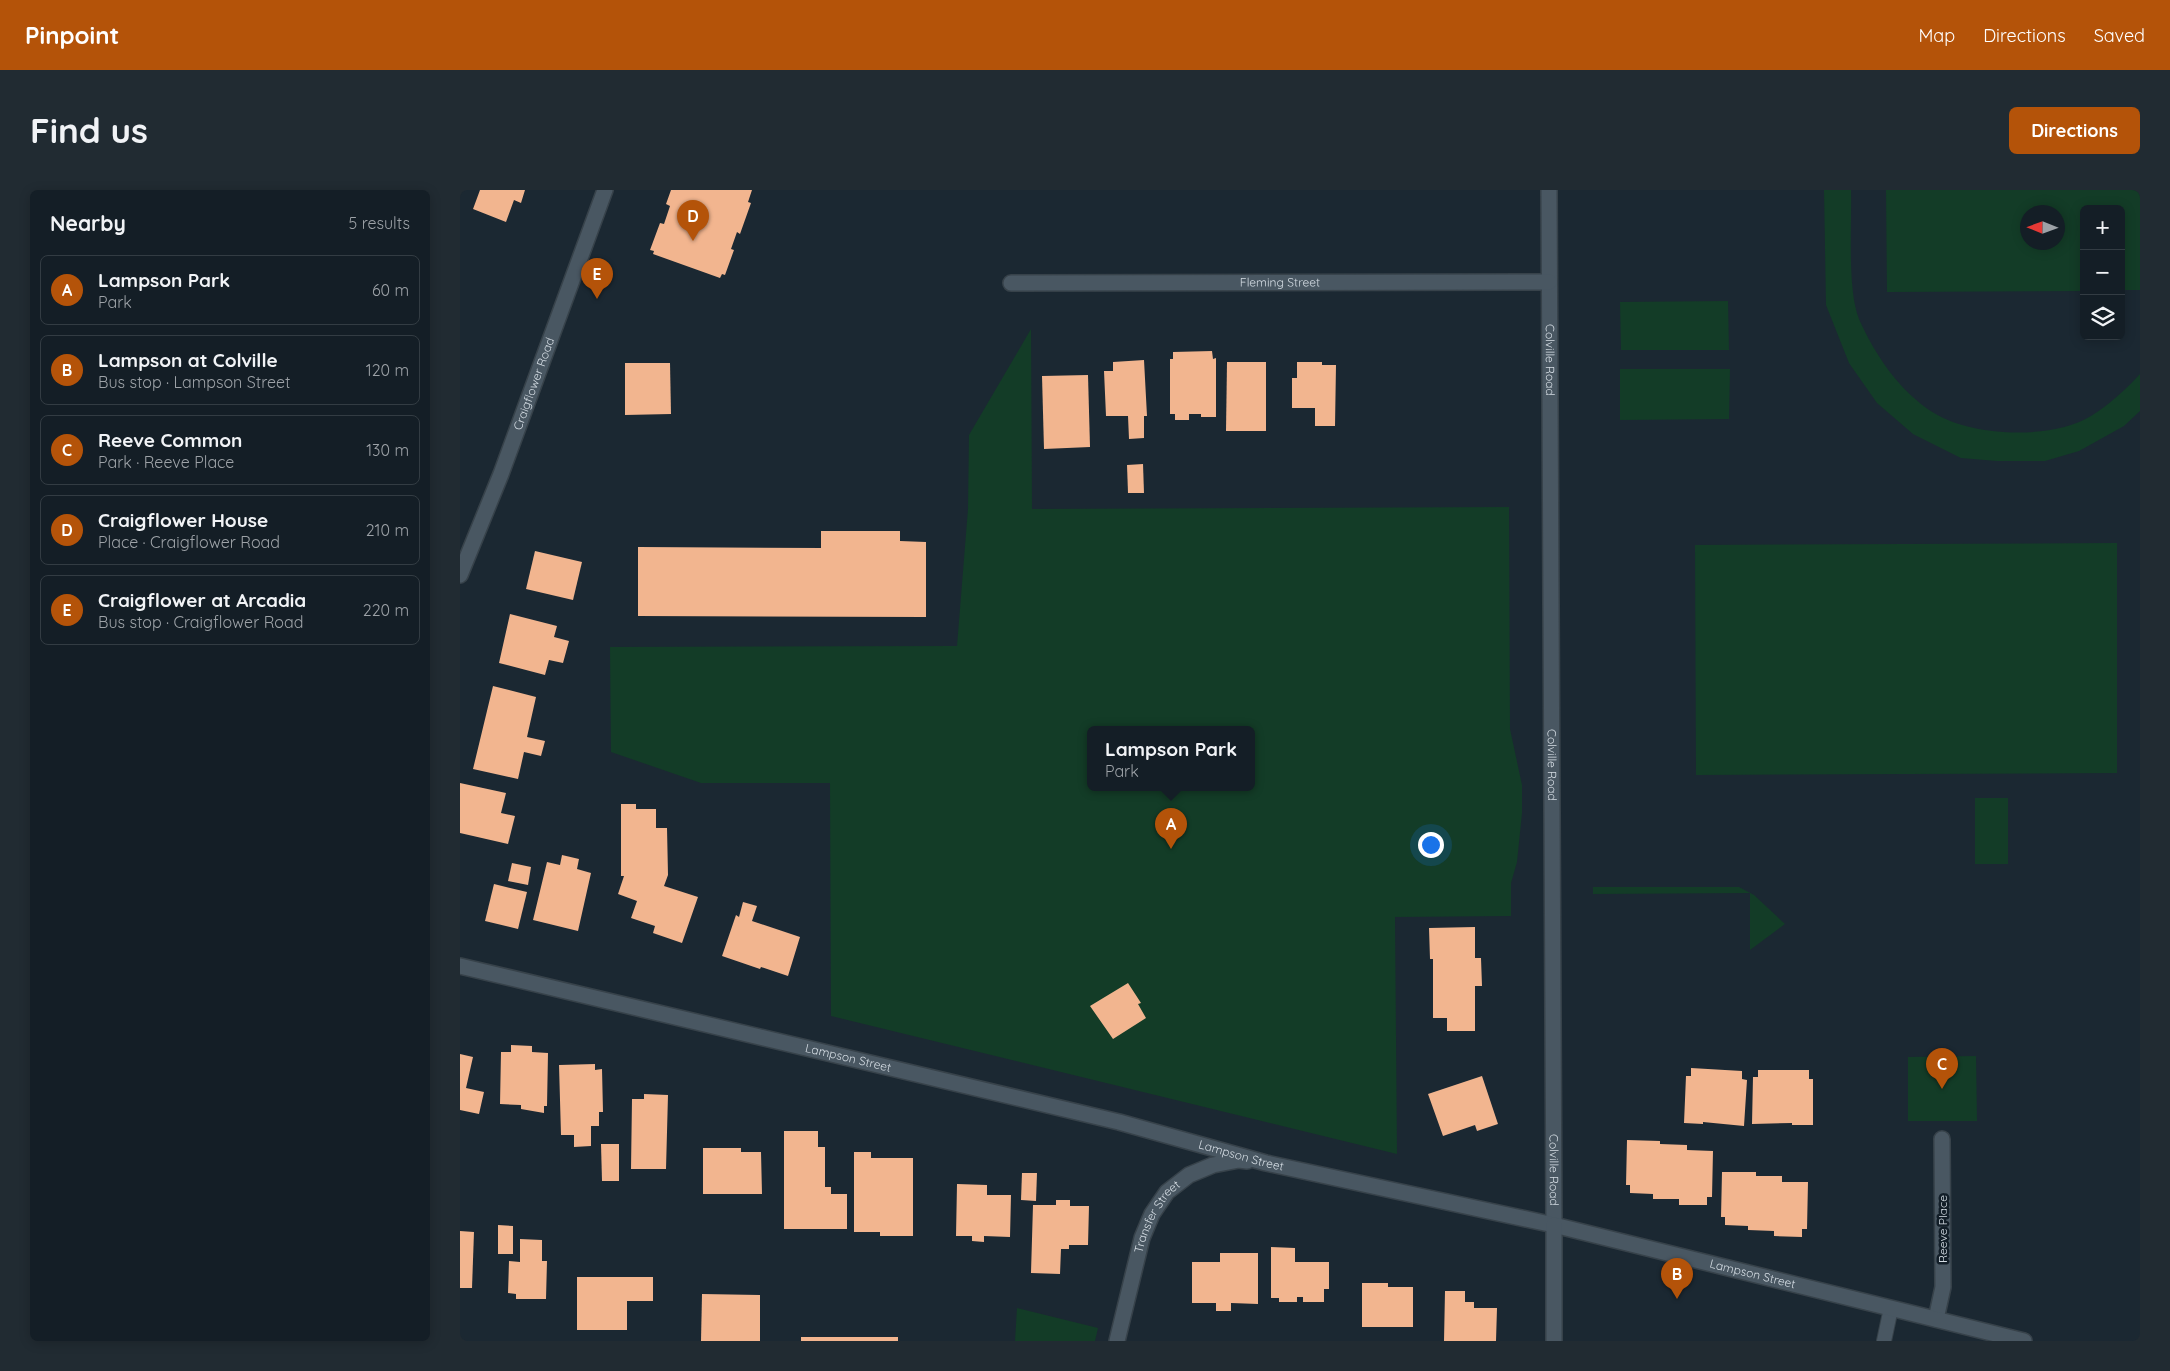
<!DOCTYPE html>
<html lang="en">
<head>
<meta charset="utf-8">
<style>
  :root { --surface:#141e26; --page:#212b32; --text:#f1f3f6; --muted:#9da2a7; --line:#333c43; --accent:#b45309 }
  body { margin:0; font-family:Quicksand,sans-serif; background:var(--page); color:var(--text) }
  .controls { position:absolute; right:15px; top:15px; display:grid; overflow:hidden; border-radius:8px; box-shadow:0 2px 12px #0003 }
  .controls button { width:45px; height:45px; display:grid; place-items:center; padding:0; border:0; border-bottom:1px solid var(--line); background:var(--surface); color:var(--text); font:25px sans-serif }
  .compass { position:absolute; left:1560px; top:15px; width:45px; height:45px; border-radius:50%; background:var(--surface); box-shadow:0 2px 12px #0003; rotate:271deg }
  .you { position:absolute; left:970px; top:654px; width:18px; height:18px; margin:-12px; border:4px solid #fff; border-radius:50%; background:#1a73e8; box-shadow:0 0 0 8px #1a73e833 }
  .badge { display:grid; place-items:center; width:32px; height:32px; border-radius:50%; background:var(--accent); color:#fff; font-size:16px; font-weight:700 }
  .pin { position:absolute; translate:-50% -41px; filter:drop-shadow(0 1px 2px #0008) }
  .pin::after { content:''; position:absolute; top:26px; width:18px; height:15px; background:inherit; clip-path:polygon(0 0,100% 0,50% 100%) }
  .popup { position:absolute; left:627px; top:536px; width:168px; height:65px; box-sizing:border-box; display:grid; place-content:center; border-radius:8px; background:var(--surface); filter:drop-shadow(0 1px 4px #0005); font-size:16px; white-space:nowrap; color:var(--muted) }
  .popup b { font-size:19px; color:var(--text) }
  .popup::after { content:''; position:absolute; left:50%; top:100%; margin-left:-10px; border:10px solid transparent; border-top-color:var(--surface) }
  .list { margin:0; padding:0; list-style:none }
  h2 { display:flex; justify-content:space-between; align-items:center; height:65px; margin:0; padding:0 20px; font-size:21px }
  h2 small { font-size:16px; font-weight:400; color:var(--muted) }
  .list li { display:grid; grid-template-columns:32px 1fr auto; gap:15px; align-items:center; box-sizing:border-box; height:70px; margin:0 10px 10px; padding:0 10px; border:1px solid var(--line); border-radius:8px }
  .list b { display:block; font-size:19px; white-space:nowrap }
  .list p { margin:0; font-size:16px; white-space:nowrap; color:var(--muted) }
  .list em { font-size:16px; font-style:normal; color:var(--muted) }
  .icon { flex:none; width:28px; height:28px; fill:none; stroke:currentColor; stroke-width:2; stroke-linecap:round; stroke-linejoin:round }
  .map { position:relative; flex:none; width:1680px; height:1151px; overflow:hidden; border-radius:8px }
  header { display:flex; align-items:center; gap:30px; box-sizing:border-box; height:70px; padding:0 25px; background:var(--accent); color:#fff }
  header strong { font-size:24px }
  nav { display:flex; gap:28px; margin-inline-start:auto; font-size:18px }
  .intro { display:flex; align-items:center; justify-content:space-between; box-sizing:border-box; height:120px; padding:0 30px }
  h1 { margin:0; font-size:35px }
  .button { padding:12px 22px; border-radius:8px; background:var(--accent); color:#fff; font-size:18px; font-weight:700 }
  main { display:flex; gap:30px; padding:0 30px }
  aside { flex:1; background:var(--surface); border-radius:8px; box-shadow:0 2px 12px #0003 }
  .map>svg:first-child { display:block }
</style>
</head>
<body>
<header>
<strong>Pinpoint</strong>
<nav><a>Map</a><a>Directions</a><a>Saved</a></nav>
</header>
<div class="intro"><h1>Find us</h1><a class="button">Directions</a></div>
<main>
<aside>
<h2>Nearby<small>5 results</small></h2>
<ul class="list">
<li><span class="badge">A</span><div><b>Lampson Park</b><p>Park</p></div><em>60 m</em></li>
<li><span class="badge">B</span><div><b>Lampson at Colville</b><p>Bus stop · Lampson Street</p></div><em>120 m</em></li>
<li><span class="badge">C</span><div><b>Reeve Common</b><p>Park · Reeve Place</p></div><em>130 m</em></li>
<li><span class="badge">D</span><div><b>Craigflower House</b><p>Place · Craigflower Road</p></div><em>210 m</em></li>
<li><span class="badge">E</span><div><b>Craigflower at Arcadia</b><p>Bus stop · Craigflower Road</p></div><em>220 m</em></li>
</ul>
</aside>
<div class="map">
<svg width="1680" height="1151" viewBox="0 0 1680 1151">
  <rect width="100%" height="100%" fill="#1b2832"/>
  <g fill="#133c27" fill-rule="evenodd">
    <path d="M1364 0H1391C1392 34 1387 99 1399 129 1415 165 1440 202 1474 223 1513 247 1592 250 1631 226 1650 214 1665 200 1680 184V221L1664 236 1619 261 1585 271H1537L1501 268 1453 244 1417 213 1389 173 1366 115Z"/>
    <path d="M1426 0H1680V100H1661V19H1624V101L1427 102ZM1568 22H1598V52H1568Z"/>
    <path d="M1268 111 1269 160H1161L1160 112Z"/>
    <path d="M571 139 572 319 1049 317 1050 539 1062 595V623L1057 672 1051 693V726L935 727 937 964 371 826 370 593H241L151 562 150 457 497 456 508 319 509 245ZM631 540H791V598H631Z"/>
    <path d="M1160 179H1270L1269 229 1160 230Z"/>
    <path d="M1657 353V583L1236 585 1235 355Z"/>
    <rect x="1515" y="608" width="33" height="66"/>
    <path d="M1133 697H1279L1294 705 1325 734 1290 760V703L1133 704Z"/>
    <path d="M1516 866 1517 931H1448V867Z"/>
    <path d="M557 1118 638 1138 635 1151H555Z"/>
  </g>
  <g fill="#f2b58f">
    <path d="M20 0H65L61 13 54 10 46 32 13 19Z"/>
    <path d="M211 0H292L288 12 291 13 280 44 277 42 271 59 274 60 265 85 262 84 260 88 193 64 194 61 190 60 200 33 204 34 210 16 206 14Z"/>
    <path d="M752 161 753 169 756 168V227H741V224H729V230H715V224H710V169H713V162Z"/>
    <path d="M684 170 687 226H684V248L669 249 668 226H646L644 181H653V172Z"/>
    <path d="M767 172H806V241H766Z"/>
    <path d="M837 172H862V175H876L875 236H855V218H832V188H837Z"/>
    <path d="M165 173H210L211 224 165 225Z"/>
    <path d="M628 185 630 257 584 259 582 186Z"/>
    <path d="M683 274 684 303H668L667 275Z"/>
    <path d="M361 341H440V351L466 352V427L178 426V357L361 358Z"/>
    <path d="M75 361 122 372 113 410 66 399Z"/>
    <path d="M50 424 97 436 94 447 109 451 103 473 89 470 85 485 39 473Z"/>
    <path d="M33 496 76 507 67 547 85 551 81 566 64 562 58 589 13 579Z"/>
    <path d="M0 593 46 603 41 623 55 626 48 654 0 643Z"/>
    <path d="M161 614H176V619H196V638H207L208 685 204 696 238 707 222 753 193 743 195 736 171 728 177 711 158 704 164 686H161Z"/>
    <path d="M102 665 119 669 117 679 131 683 118 741 73 730 87 672 100 675Z"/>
    <path d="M52 673 71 677 68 695 48 691Z"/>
    <path d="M34 694 67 702 58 739 25 731Z"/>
    <path d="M283 712 297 716 292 731 340 747 328 786 301 777 300 779 262 766 276 725 279 727Z"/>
    <path d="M1015 737V768H1021L1022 796H1015V841H987V828H973V769H970L969 738Z"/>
    <path d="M668 793 681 813 678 814 686 828 653 849 630 816Z"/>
    <path d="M51 855 72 856V862L88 863 87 916H84V923L61 919V915L40 914 41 862H51Z"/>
    <path d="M0 864 13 867 6 898 24 902 19 924 0 920Z"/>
    <path d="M135 874V880L142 879 143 922H139V936H131V956L114 957V945H101L99 875Z"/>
    <path d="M1231 878 1282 881V889L1287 890 1284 936 1243 932V934L1224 933 1226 886H1231Z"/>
    <path d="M1298 880H1349V889H1353V935H1332V933L1292 934 1293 887H1298Z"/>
    <path d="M1022 886 1038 934 1017 941 1015 935 983 946 968 904Z"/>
    <path d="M184 904 208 905 206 979H171L172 909H184Z"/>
    <path d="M324 941H358V957H365V997H371V1004H387V1039H324Z"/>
    <path d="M1167 950 1200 951V954L1227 955V960L1253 961 1252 1007H1247V1015H1219V1009H1193V1004L1170 1003V995H1166Z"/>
    <path d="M141 954H159V991H142Z"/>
    <path d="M243 958H281V962H301L302 1004H243Z"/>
    <path d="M394 962H411V968H453V1046H420V1042H394Z"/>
    <path d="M1262 982H1296V986H1322V992H1348L1347 1039H1342V1047L1314 1046V1041L1288 1040V1036L1265 1035V1027H1261Z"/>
    <path d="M562 983H577L576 1011 561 1010Z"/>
    <path d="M497 994 527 995V1005H551L550 1047 524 1046V1052L512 1051V1046H496Z"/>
    <path d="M596 1010H610V1016H629L628 1055H609V1059H601L600 1084 571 1083 573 1015H596Z"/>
    <path d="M38 1035 53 1036V1064H38Z"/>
    <path d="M0 1041 14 1042 12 1098H0Z"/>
    <path d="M60 1049 82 1050V1071H87L86 1109H56V1104L48 1103 49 1071 60 1072Z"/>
    <path d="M811 1057 835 1058V1072H869V1099H864V1112H843V1107H837V1112H819V1108H811Z"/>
    <path d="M760 1063H798V1114L771 1113V1121H756V1113H732V1072H760Z"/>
    <path d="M117 1087H193V1111H167V1140H117Z"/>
    <path d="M902 1093H928V1097H953V1137H902Z"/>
    <path d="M985 1101H1005V1112H1014V1118H1037L1036 1151H984Z"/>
    <path d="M242 1104 300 1105V1151H241Z"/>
    <rect x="341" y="1147" width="97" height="4"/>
  </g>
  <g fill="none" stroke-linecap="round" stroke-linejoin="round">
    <g stroke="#37424a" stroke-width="16">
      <path id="lane" d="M1424 1151 1431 1118"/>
    </g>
    <g stroke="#37424a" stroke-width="18">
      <g id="street">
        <path id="s1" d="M1089 0 1094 1035"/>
        <path id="s2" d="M551 93 1089 92"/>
        <path d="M1476 1129 1483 1097 1482 949"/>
      </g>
    </g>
    <g stroke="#37424a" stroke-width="18">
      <g id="secondary">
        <path id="s3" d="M0 385 41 284 145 0"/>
        <path id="s4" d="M0 776 659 932 806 973 1094 1035 1564 1151"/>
        <path id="s5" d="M657 1151 682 1048 692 1024 707 1002 729 985 753 975 779 970 787 971"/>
        <path d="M1094 1151V1035"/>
      </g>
    </g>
    <use href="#lane" stroke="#495762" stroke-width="14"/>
    <use href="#street" stroke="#495762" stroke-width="15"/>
    <use href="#secondary" stroke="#495762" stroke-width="15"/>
  </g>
  <g text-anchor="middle" stroke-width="5" stroke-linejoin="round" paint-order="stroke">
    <g font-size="12" fill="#d5dde4" stroke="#121e28">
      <text dy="4" stroke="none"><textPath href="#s2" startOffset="269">Fleming Street</textPath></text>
      <text dy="4" stroke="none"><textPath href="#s1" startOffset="170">Colville Road</textPath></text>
      <text dy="4" stroke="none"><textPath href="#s3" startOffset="205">Craigflower Road</textPath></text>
      <text dy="4" stroke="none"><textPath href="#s1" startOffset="575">Colville Road</textPath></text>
      <text dy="4" stroke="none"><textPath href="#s4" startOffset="399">Lampson Street</textPath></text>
      <text dy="4" stroke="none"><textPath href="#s4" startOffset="804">Lampson Street</textPath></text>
      <text dy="4" stroke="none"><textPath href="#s1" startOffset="980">Colville Road</textPath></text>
      <text dy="4" stroke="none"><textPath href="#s5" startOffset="132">Transfer Street</textPath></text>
      <text transform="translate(1483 1039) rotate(-90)" y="4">Reeve Place</text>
      <text dy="4" stroke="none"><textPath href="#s4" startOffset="1329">Lampson Street</textPath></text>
    </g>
  </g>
</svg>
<div class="controls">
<button>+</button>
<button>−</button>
<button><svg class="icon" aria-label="layers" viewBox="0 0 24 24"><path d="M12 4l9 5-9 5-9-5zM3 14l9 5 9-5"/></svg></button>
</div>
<svg class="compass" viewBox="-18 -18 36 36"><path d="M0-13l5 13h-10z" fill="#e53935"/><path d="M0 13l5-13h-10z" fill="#9da2a7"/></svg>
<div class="you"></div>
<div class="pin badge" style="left:711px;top:659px">A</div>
<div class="popup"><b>Lampson Park</b>Park</div>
<div class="pin badge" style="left:1217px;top:1109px">B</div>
<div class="pin badge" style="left:1482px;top:899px">C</div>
<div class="pin badge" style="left:233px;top:51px">D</div>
<div class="pin badge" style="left:137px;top:109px">E</div>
</div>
</main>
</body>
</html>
